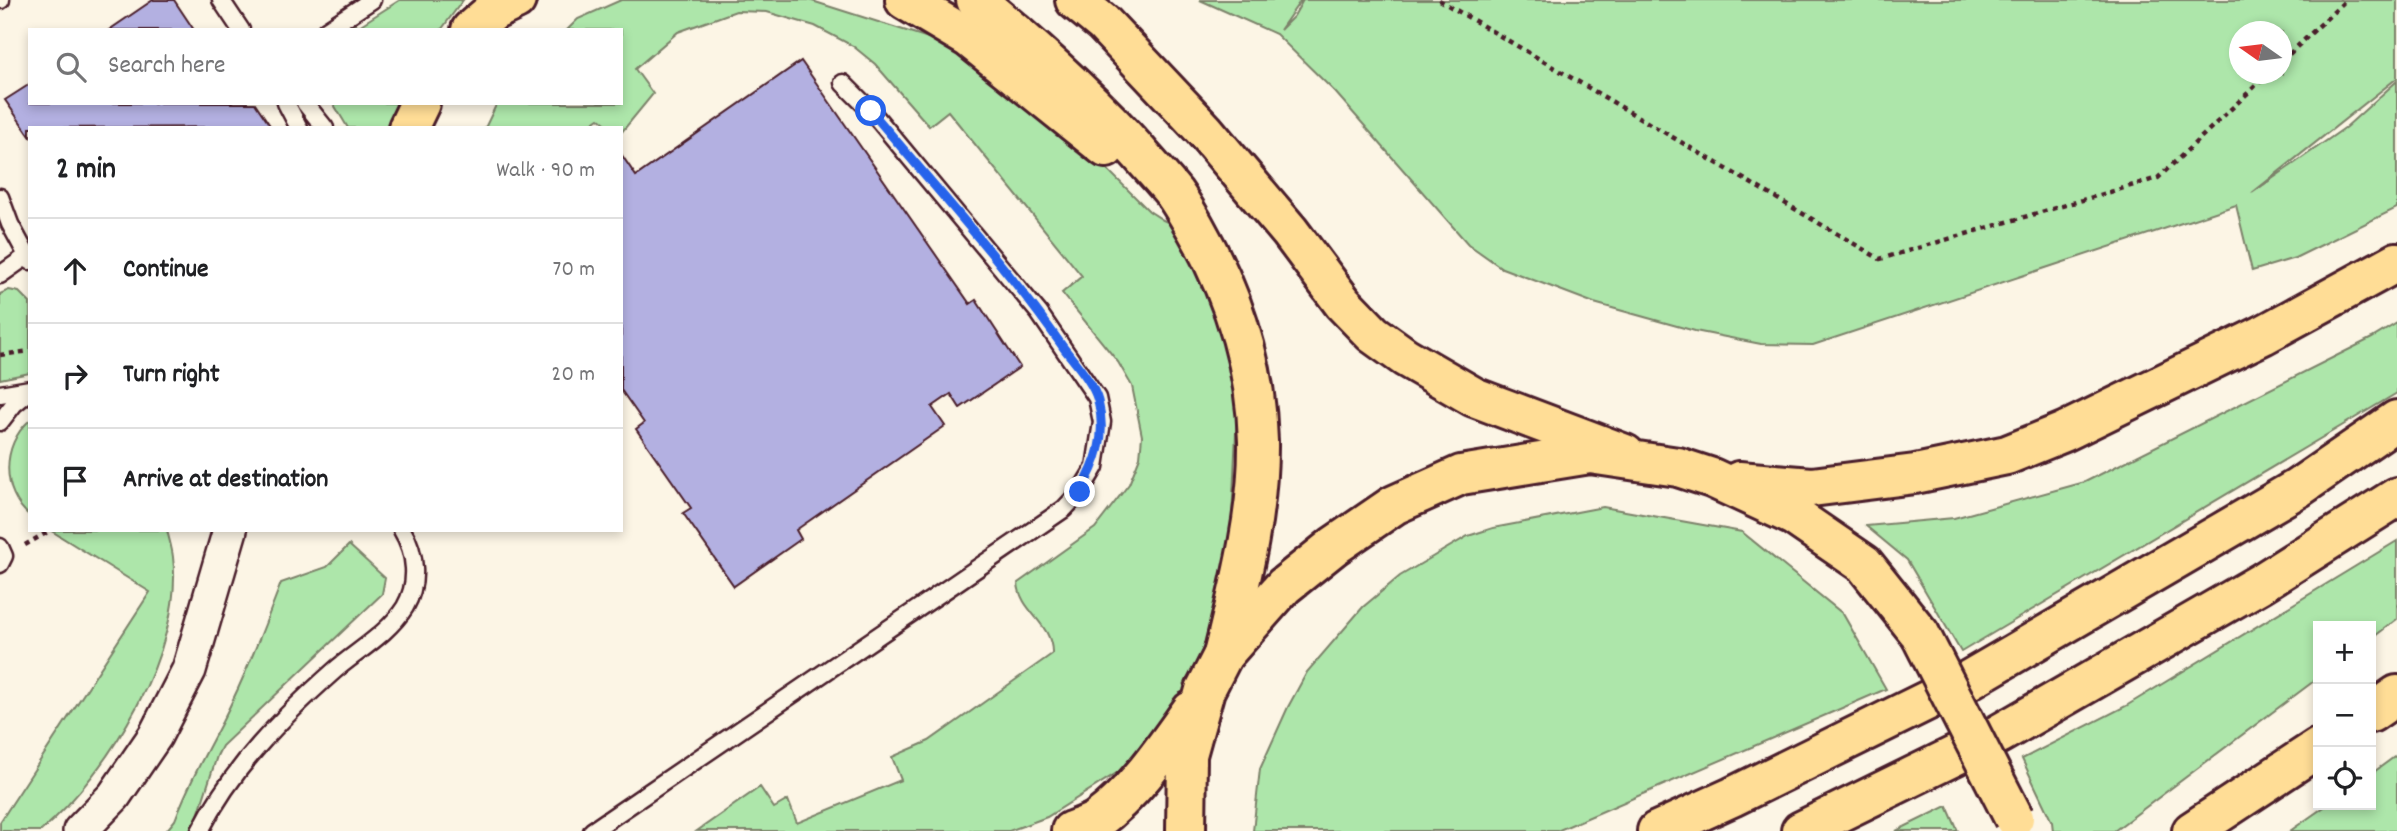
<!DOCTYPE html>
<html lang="en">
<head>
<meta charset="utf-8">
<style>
  :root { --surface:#fff; --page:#f2f2f2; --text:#202124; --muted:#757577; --line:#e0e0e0 }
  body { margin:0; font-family:Dekko,sans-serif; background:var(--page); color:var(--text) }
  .controls { position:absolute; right:21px; bottom:21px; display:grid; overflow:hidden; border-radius:0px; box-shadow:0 4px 10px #0003 }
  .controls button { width:63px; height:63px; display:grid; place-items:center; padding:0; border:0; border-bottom:2px solid var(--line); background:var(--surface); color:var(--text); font:35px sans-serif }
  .compass { position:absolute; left:2229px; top:21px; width:63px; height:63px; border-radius:50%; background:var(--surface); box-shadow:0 4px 10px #0003; rotate:284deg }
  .stop { position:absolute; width:21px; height:21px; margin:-16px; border:5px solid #2563eb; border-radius:50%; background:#fff }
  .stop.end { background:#2563eb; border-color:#fff; box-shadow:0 2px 7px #0008 }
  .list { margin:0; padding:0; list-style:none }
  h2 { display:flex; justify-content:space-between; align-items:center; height:91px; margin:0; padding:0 28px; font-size:30px }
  h2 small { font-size:23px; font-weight:400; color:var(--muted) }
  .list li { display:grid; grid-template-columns:46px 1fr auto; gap:21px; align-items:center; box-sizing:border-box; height:105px; padding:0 28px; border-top:2px solid var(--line) }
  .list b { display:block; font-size:26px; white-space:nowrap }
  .list em { font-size:23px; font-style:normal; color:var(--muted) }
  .icon { flex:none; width:38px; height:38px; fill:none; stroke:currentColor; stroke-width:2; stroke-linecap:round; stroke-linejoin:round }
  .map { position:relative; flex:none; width:2397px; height:831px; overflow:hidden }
  .search { position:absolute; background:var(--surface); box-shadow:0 4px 10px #0003; left:28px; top:28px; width:595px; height:77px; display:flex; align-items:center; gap:18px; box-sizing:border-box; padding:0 24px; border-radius:0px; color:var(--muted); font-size:26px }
  .panel { position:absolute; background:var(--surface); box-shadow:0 4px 10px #0003; left:28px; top:126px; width:595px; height:406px; border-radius:0px }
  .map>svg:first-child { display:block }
</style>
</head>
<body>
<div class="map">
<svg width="2397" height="831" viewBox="0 0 2397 831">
  <rect width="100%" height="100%" fill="#fcf5e5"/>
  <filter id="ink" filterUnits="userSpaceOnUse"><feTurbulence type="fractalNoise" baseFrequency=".0143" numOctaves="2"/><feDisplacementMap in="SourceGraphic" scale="14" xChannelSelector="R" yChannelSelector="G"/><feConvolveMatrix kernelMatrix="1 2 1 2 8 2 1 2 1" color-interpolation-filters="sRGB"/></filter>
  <g filter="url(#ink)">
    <g fill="#ade6aa" stroke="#7c826a" stroke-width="2" fill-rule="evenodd">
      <path d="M400 0H463L441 30H344L354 24 359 26Z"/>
      <path d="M621 0H809L938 41 1021 83 1149 211 1163 220 1176 226 1239 368 1229 583 1201 657 1153 750 1047 817 1009 831H697L760 787 774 808 788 800 797 823 901 780 892 757 929 741 1052 654C1053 623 1020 612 1018 583L1095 528 1129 484 1140 457 1142 436 1132 386 1118 362 1062 293 1082 276 948 111 929 126 875 64 853 46 815 26 767 12 736 11 678 32 635 69 653 94 621 133V128H611L599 118 585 128H485L497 103H621V30H567L578 19Z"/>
      <path d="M1200 0H1301L1280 30 1294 16 1303 0H2397V78L2252 193 2346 127 2397 81V208L2295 258 2252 271 2236 205 1813 345 1761 344 1695 331 1594 303 1502 268 1468 244 1335 92 1276 34ZM2240 32H2282V74H2240Z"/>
      <path d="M333 103H397L387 128H348Z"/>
      <path d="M9 290 19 292 30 303V373L0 379V294Z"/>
      <path d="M2397 323V393L1961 652 1907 560 1866 526 1954 518 2085 482 2372 338Z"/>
      <path d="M30 420V516C1 492 1 445 30 420Z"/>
      <path d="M1603 507 1742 532 1843 614 1886 689 1557 831H1253L1260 769 1288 707 1307 672 1363 607 1400 576 1468 536 1493 528Z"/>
      <path d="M50 530H167C169 539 172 548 173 557 184 650 109 772 41 831H0V822L150 592Z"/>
      <path d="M2397 541V619L2371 639V626H2318V678L2114 831H2053L2052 822 2022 759 2126 706Z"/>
      <path d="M349 545 385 578 382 594 222 746 217 756 193 831H166L175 820C188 786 205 754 222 722 245 677 263 630 281 583L327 567Z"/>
      <path d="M2397 755V831H2290L2327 805H2371V774Z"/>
      <path d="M1947 806 1958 831H1896Z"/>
    </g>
    <g fill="#b3b0e1" stroke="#4a1f2b" stroke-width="2">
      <path d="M153 0H174L194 30H109Z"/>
      <path d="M801 61 970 304 976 300 1020 367 960 408 951 394 932 407 945 426 796 530 801 539 734 586 683 513 691 508 636 429 644 423 621 390V154L636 176Z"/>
      <path d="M30 84V103H255L271 127 30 128V136L5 100Z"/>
    </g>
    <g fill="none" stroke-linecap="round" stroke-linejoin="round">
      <g stroke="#4a1f2b" stroke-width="21">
        <g id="lane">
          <path d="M0 0H1"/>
          <path d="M221 0 241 30"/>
          <path d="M326 30 372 0"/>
          <path d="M286 103 299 128"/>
          <path d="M305 103 325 128"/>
          <path d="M0 197 10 224 30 261"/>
          <path d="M0 275 27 256"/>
          <path d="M0 394 30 389"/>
          <path d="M0 422 14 404 30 391"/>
          <path d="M0 547 4 556 0 564"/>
          <path d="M200 831C232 768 281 718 334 671 357 651 388 634 405 607 419 583 416 553 402 530"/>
          <path d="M592 831 1064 509 1080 492 1095 467 1102 422 1097 398 1039 313 871 111 843 83"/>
        </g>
      </g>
      <g stroke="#4a1f2b" stroke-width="38">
        <path id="street" d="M80 831 114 796 155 736 189 670 230 530"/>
      </g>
      <g stroke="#4a1f2b" stroke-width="44">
        <g id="primary">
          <path d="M905 0 969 38 1106 148"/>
          <path d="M976 0C1034 48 1089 97 1139 153 1150 166 1163 179 1174 193 1182 204 1189 217 1196 229 1233 294 1256 366 1258 441 1259 513 1240 585 1223 655"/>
          <path d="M1075 0 1103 23 1204 130 1290 232 1343 303 1373 334 1405 357 1474 397 1625 454"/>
          <path d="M471 30 493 11 516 0"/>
          <path d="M408 128 420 103"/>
        </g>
      </g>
      <g stroke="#4a1f2b" stroke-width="44">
        <g id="highway">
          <path d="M1739 481 1812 487 1915 474 2007 455 2064 432 2263 335 2397 262"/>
          <path d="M2371 713 2397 695"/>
          <path d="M1071 831C1079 828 1089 825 1097 820 1136 791 1163 750 1191 711"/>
          <path d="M1186 831 1187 755 1205 690 1223 655 1284 586 1334 546 1394 505 1461 475 1590 454 1678 467 1712 478 1794 516 1864 564 1920 634"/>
          <path d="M1657 831 1732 797 1967 681 2298 488 2397 420"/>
          <path d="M1801 831 1999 734 2261 583 2397 497"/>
          <path d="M2192 831 2318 748"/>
        </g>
      </g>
      <g stroke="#4a1f2b" stroke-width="4.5" stroke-dasharray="5 5" stroke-linecap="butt">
        <path d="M1439 0 1880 259 2158 178 2268 74"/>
        <path d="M2282 61 2346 0"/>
        <path d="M0 355 30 351"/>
        <path d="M25 545 51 530"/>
      </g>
      <use href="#lane" stroke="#fcf5e5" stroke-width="16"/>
      <use href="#street" stroke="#fcf5e5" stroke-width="33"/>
      <use href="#primary" stroke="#ffdd96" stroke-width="38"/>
      <use href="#highway" stroke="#ffdd96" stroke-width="38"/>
      <g stroke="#4a1f2b" stroke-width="44" stroke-linecap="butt">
        <path id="highway-bridge" d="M1920 634 2014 818"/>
      </g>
      <use href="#highway-bridge" stroke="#ffdd96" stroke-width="38"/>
    </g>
  </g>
  <g fill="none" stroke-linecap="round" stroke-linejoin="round" filter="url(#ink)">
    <path stroke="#2563eb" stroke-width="9" d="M871 111C936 189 1005 264 1063 347 1075 363 1093 382 1098 401 1107 436 1097 463 1080 492"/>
  </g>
</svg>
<div class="controls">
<button>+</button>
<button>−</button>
<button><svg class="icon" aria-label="locate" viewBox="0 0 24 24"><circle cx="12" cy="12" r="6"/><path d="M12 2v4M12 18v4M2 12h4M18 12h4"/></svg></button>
</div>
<svg class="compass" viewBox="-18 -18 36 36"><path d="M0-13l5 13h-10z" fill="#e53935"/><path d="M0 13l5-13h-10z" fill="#757577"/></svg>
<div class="stop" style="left:871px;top:111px"></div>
<div class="stop end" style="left:1080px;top:492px"></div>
<div class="search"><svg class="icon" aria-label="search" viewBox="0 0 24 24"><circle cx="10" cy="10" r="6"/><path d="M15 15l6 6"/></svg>Search here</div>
<section class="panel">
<h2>2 min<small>Walk · 90 m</small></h2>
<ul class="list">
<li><svg class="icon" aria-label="ahead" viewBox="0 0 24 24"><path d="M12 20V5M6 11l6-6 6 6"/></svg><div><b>Continue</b></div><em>70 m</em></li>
<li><svg class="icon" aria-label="right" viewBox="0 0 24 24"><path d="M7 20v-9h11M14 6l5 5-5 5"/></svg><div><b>Turn right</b></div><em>20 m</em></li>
<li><svg class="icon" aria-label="arrive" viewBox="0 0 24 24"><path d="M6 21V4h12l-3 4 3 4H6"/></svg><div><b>Arrive at destination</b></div></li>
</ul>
</section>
</div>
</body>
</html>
